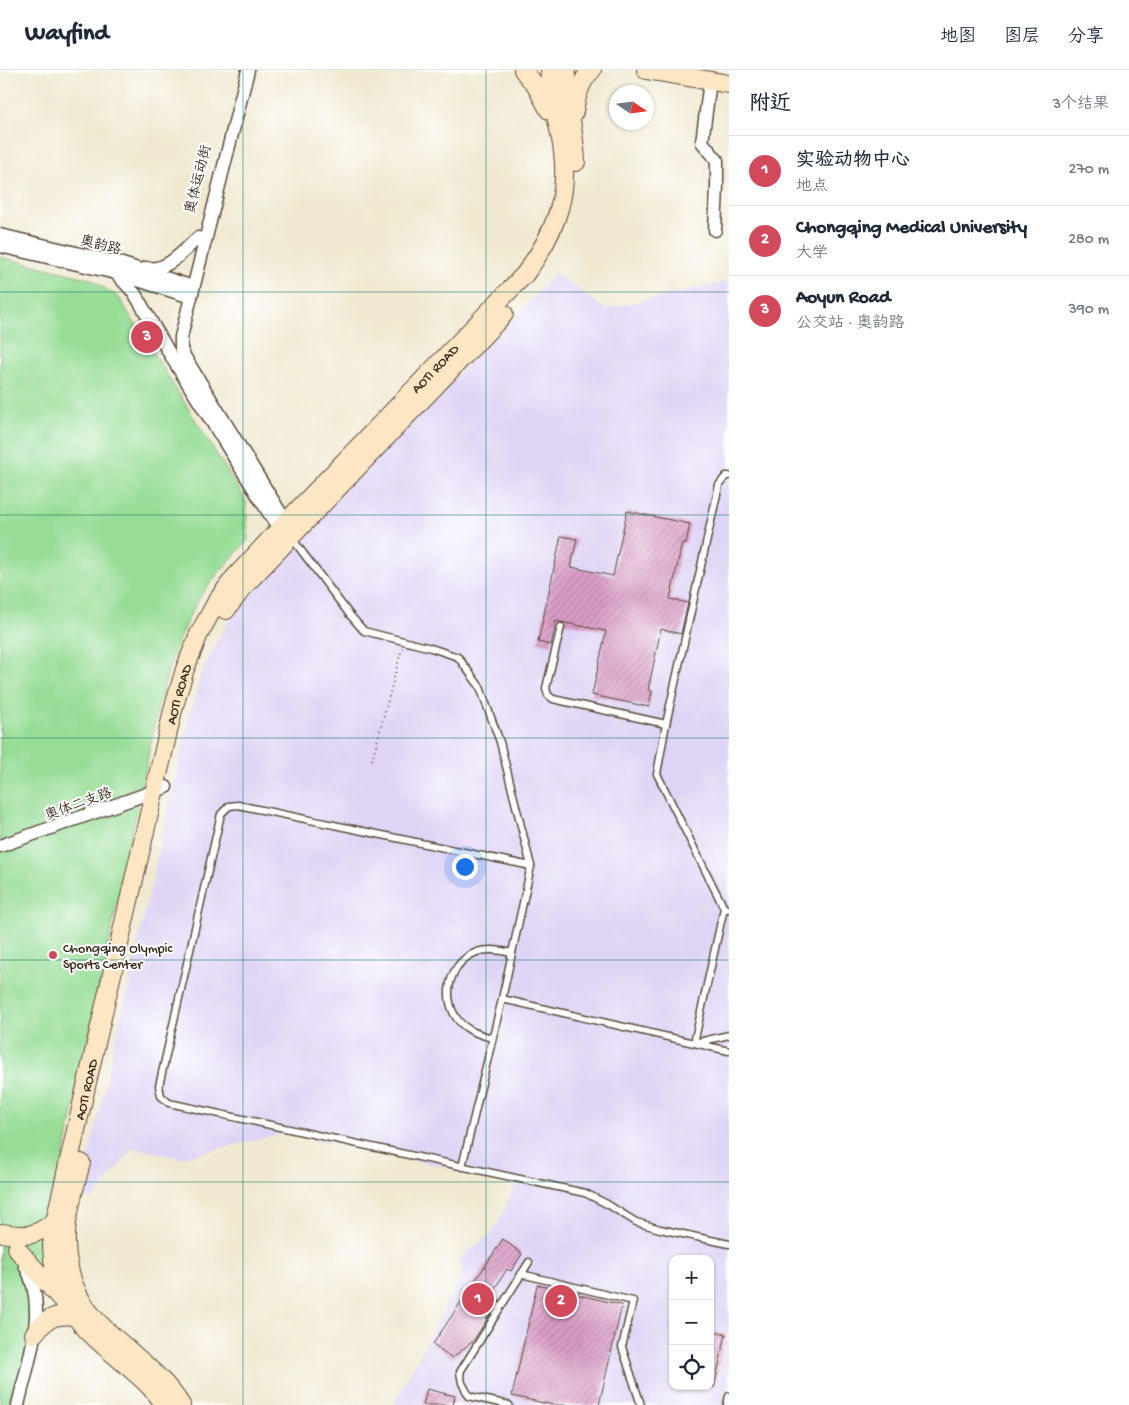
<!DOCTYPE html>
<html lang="zh">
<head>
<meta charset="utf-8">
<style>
  :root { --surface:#fff; --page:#f2f2f3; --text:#1f2937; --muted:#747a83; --line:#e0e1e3; --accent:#d1495b }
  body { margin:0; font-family:"Gochi Hand","LXGW WenKai TC",sans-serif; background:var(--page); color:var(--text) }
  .controls { position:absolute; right:15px; bottom:15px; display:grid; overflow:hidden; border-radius:10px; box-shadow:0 1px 4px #0004 }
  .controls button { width:45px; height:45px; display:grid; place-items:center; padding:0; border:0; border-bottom:1px solid var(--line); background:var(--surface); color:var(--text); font:25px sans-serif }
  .compass { position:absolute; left:609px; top:15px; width:45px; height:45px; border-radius:50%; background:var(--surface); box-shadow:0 1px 4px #0004; rotate:103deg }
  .you { position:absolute; left:464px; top:796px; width:18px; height:18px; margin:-12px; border:4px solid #fff; border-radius:50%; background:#1a73e8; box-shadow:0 0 0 8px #1a73e833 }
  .badge { display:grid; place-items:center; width:32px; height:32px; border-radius:50%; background:var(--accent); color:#fff; font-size:16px; font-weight:700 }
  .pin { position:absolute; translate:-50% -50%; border:2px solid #fff; box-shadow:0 1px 5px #0006 }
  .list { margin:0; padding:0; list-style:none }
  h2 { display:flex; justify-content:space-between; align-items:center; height:65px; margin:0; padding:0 20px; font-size:21px }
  h2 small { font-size:16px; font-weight:400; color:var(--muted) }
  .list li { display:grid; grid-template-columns:32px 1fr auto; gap:15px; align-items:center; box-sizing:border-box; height:70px; padding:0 20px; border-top:1px solid var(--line) }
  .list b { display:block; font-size:19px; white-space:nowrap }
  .list p { margin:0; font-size:16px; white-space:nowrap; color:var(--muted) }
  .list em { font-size:16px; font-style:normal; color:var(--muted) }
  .icon { flex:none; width:28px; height:28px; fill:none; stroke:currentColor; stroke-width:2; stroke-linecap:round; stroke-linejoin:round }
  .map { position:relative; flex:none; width:729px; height:1335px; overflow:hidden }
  header { display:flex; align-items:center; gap:30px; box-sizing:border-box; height:70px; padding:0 25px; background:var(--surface); border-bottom:1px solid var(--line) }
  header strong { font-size:24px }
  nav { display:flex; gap:28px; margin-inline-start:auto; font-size:18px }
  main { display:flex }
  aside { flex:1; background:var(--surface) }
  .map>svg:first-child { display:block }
</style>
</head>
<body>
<header>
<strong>Wayfind</strong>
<nav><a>地图</a><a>图层</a><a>分享</a></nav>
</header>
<main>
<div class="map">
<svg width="729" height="1335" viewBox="0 0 729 1335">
  <defs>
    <pattern id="building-hatch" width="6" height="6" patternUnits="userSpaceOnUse" patternTransform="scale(1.25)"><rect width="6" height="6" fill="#da9cc6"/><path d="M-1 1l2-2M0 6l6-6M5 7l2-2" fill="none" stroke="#b27fa0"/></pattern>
  </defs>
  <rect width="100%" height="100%" fill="#fff"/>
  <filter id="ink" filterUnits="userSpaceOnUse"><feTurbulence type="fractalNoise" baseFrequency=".02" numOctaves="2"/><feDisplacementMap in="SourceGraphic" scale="10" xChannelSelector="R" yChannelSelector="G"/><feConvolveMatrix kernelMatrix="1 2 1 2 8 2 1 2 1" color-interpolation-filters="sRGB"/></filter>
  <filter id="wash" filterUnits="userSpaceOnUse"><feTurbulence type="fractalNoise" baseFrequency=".0096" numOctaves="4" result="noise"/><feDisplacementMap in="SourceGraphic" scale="20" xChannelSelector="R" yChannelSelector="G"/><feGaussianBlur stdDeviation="1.12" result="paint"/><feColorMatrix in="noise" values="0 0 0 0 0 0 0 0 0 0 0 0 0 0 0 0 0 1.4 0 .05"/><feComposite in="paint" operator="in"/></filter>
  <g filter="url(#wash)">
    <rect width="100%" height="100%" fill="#f0e9d0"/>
    <path fill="#dfd4f5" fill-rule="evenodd" d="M555 203 605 239 729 211V1335H395L394 1333 464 1201 456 1190 493 1163 517 1112 285 1063 181 1088 133 1078 93 1129 80 1126 190 644 201 605 217 571 234 542 251 518 313 451 532 229ZM673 1189H710V1316H673Z"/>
    <path fill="#97dd96" stroke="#69845a" d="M0 187 91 209 119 228 246 431 248 470C233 487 216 504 203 523 180 557 169 595 159 634L53 1137 31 1255 13 1335H0Z"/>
    <g id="blocks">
      <g fill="url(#building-hatch)">
        <path d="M627 441 690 454 686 473H682L670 529 688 533 681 564 661 559 648 620 652 621 649 637 592 625 606 561 556 551 551 575 538 572 561 466 577 469 571 497 613 506Z"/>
        <path d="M503 1169 522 1184 511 1201 507 1199 490 1226 496 1231 489 1241 491 1243 473 1271 452 1288 433 1274Z"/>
        <path d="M537 1215 622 1235 599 1335H553L512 1326Z"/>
        <path d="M710 1261 726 1264 714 1317 710 1316Z"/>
        <path d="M427 1319 455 1326 453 1335H423Z"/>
      </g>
    </g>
  </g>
  <g filter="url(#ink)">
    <use href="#blocks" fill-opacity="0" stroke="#564739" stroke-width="1"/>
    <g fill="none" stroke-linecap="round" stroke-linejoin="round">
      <g stroke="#564739" stroke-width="9">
        <g id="service">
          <path d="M291 467 349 544 364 561 431 578 458 587 480 617 500 672 531 796 502 929 462 1097"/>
          <path d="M561 557 546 618 548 625 553 629 666 654"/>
          <path d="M531 796 238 735 229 736 221 744 159 1016 161 1026 169 1033 585 1123 607 1134 636 1152 660 1159 729 1174"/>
          <path d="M724 838 657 704 666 654 719 415 726 406H729"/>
          <path d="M729 839 724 838 694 973 729 965"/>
          <path d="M502 929 729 981"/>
          <path d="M492 968C485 966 477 964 470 960 439 943 443 894 477 882 488 878 500 880 512 883"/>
          <path d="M521 1204 633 1231 622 1277 641 1335"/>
          <path d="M509 1335 469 1326 462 1313 460 1302 529 1192"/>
          <path d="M727 1335 729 1326"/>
        </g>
      </g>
      <g stroke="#564739" stroke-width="15">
        <g id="minor">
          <path d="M248 0 181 267V279L184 286 286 452 288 459"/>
          <path d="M710 11 702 72 717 90V117L715 160"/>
          <path d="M0 165 119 193 193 217"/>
          <path d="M0 176 116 203 191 227"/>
          <path d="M146 198C167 202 183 181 198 168"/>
          <path d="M116 203 135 224 174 291 279 459 286 463"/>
          <path d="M0 776 166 717"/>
          <path d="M18 1335C28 1291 49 1238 25 1195"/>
        </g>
      </g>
      <g stroke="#564739" stroke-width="20">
        <g id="secondary">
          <path d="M523 0 536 16 549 40"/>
          <path d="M566 0C565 31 575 61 576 92"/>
          <path d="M646 0 729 14"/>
          <path d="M574 42C576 27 580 11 592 0"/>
          <path d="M226 540 245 515 504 244"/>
          <path d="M81 1093C76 1112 70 1133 67 1153 63 1183 70 1219 90 1243 99 1255 111 1265 123 1275 144 1294 166 1311 181 1335"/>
          <path d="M2 1163C26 1167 35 1167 55 1151"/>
          <path d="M17 1179 61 1229"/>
          <path d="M34 1264C47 1248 54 1244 75 1246"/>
          <path id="s1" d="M165 1335C140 1300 100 1279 75 1246 61 1227 53 1201 52 1178 52 1169 54 1160 55 1151L174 636 185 599 199 564 217 531 234 508 286 452 525 204C558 159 572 119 560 64 556 42 548 24 550 0"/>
        </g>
      </g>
      <path stroke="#564739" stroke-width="2" stroke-dasharray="1 4" stroke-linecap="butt" d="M372 690 402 578"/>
      <use href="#service" stroke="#fff" stroke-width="6"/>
      <use href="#minor" stroke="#fff" stroke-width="12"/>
      <use href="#secondary" stroke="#fce6c4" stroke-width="18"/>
    </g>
  </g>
  <path fill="none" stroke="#0f766e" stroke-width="1" stroke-opacity="0.55" d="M243 0V1335M486 0V1335M0 222H729M0 445H729M0 668H729M0 890H729M0 1112H729"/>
  <circle fill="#d1495b" stroke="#fff" stroke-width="2" cx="53" cy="885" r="5"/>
  <g text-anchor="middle" stroke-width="4" stroke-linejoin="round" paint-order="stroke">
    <g font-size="14" fill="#3b2a1e" stroke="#fff">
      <text transform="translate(197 109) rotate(-76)" y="5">奥体运动街</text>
      <text transform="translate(101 174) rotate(14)" y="5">奥韵路</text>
      <text dy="5" stroke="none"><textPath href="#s1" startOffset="1188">AOTI ROAD</textPath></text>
      <text dy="5" stroke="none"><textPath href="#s1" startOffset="768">AOTI ROAD</textPath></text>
      <text transform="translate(78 733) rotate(-20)" y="5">奥体二支路</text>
      <text dy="5" stroke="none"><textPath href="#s1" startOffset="362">AOTI ROAD</textPath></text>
    </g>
    <g font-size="14" fill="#3b2a1e" stroke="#fff" text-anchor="start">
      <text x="63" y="882">Chongqing Olympic<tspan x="63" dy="16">Sports Center</tspan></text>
    </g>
  </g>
</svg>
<div class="controls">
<button>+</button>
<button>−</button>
<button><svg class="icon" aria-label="locate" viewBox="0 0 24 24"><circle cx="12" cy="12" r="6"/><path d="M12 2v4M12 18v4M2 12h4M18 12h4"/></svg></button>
</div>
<svg class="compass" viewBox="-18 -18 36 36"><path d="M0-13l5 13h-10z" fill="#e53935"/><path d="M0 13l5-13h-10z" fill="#747a83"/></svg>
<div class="you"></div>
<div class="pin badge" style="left:478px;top:1229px">1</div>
<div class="pin badge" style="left:561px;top:1231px">2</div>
<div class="pin badge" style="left:147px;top:267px">3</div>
</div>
<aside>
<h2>附近<small>3个结果</small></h2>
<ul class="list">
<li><span class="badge">1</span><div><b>实验动物中心</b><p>地点</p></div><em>270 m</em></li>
<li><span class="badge">2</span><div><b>Chongqing Medical University</b><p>大学</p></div><em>280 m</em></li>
<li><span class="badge">3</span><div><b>Aoyun Road</b><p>公交站 · 奥韵路</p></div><em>390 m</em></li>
</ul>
</aside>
</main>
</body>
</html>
